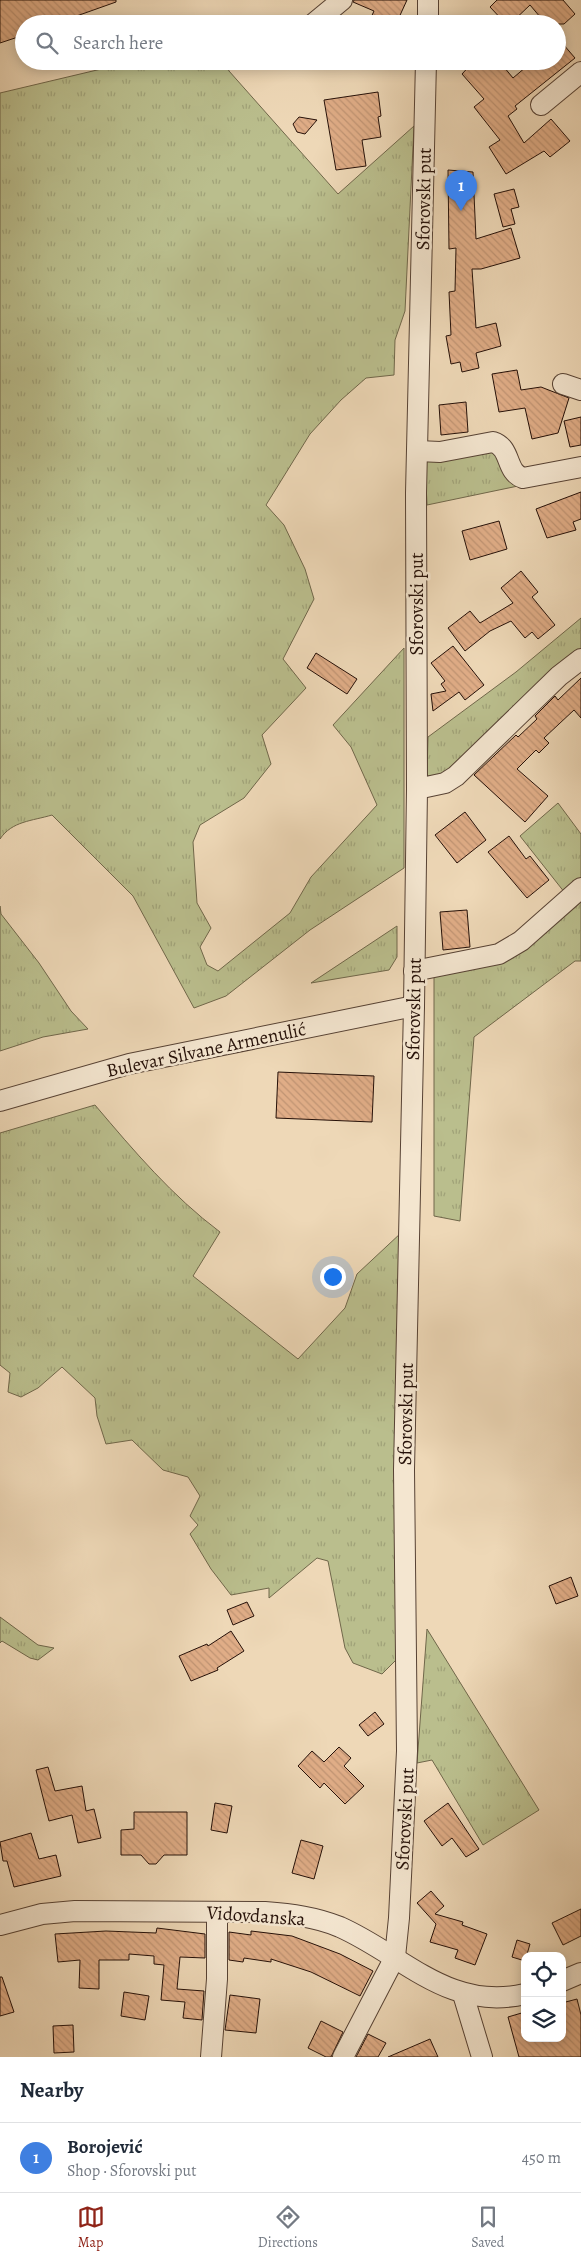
<!DOCTYPE html>
<html lang="en">
<head>
<meta charset="utf-8">
<style>
  :root { --surface:#fff; --page:#f2f2f3; --text:#1f2937; --muted:#747a83; --line:#e0e1e3; --accent:#8f2418 }
  body { margin:0; font-family:Alegreya,serif; background:var(--page); color:var(--text) }
  .controls { position:absolute; right:15px; bottom:15px; display:grid; overflow:hidden; border-radius:10px; box-shadow:0 2px 12px #0003 }
  .controls button { width:45px; height:45px; display:grid; place-items:center; padding:0; border:0; border-bottom:1px solid var(--line); background:var(--surface); color:var(--text); font:25px sans-serif }
  .you { position:absolute; left:332px; top:1276px; width:18px; height:18px; margin:-12px; border:4px solid #fff; border-radius:50%; background:#1a73e8; box-shadow:0 0 0 8px #1a73e833 }
  .badge { display:grid; place-items:center; width:32px; height:32px; border-radius:50%; background:var(--accent); color:#fff; font-size:16px; font-weight:700 }
  .pin { position:absolute; translate:-50% -41px; filter:drop-shadow(0 1px 2px #0008) }
  .pin::after { content:''; position:absolute; top:26px; width:18px; height:15px; background:inherit; clip-path:polygon(0 0,100% 0,50% 100%) }
  .list { margin:0; padding:0; list-style:none }
  h2 { display:flex; justify-content:space-between; align-items:center; height:65px; margin:0; padding:0 20px; font-size:21px }
  h2 small { font-size:16px; font-weight:400; color:var(--muted) }
  .list li { display:grid; grid-template-columns:32px 1fr auto; gap:15px; align-items:center; box-sizing:border-box; height:70px; padding:0 20px; border-top:1px solid var(--line) }
  .list b { display:block; font-size:19px; white-space:nowrap }
  .list p { margin:0; font-size:16px; white-space:nowrap; color:var(--muted) }
  .list em { font-size:16px; font-style:normal; color:var(--muted) }
  .icon { flex:none; width:28px; height:28px; fill:none; stroke:currentColor; stroke-width:2; stroke-linecap:round; stroke-linejoin:round }
  .map { position:relative; flex:none; width:581px; height:2057px; overflow:hidden }
  .search { position:absolute; background:var(--surface); box-shadow:0 2px 12px #0003; left:15px; right:15px; top:15px; height:55px; display:flex; align-items:center; gap:12px; box-sizing:border-box; padding:0 18px; border-radius:28px; color:var(--muted); font-size:19px }
  .sheet { height:135px; background:var(--surface) }
  nav { display:flex; justify-content:space-around; align-items:center; box-sizing:border-box; height:70px; border-top:1px solid var(--line); background:var(--surface); font-size:14px; color:var(--muted) }
  nav a { display:grid; justify-items:center; gap:2px }
  nav .on { color:var(--accent) }
  .map>svg:first-child { display:block }
</style>
</head>
<body>
<div class="map">
<svg width="581" height="2057" viewBox="0 0 581 2057">
  <defs>
    <pattern id="grass-tufts" width="24" height="20" patternUnits="userSpaceOnUse" patternTransform="scale(1.25)"><rect width="24" height="20" fill="#babe8d"/><path d="M3 7l-1-3M5 7V3M7 7l1-3M15 17l-1-3M17 17v-4M19 17l1-3" fill="none" stroke="#a0a278"/></pattern>
    <pattern id="building-back-hatch" width="6" height="6" patternUnits="userSpaceOnUse" patternTransform="scale(1.25)"><rect width="6" height="6" fill="#e0ad87"/><path d="M-1 5l2 2M0 0l6 6M5-1l2 2" fill="none" stroke="#c09473"/></pattern>
  </defs>
  <rect width="100%" height="100%" fill="#eed8b7"/>
  <filter id="stains"><feTurbulence type="fractalNoise" baseFrequency=".004" numOctaves="4"/><feColorMatrix values="0 0 0 0 .2 0 0 0 0 .09 0 0 0 0 .02 0 0 0 .5 -.17"/></filter>
  <radialGradient id="worn" r=".72"><stop offset=".6" stop-color="#630" stop-opacity="0"/><stop offset="1" stop-color="#630" stop-opacity=".3"/></radialGradient>
  <g fill="url(#grass-tufts)" stroke="#70674a">
    <path d="M135 61H226L229 71 338 194 414 126 405 311 395 340 394 375 366 378 341 400 310 434 266 505 284 525 305 569 314 599 283 659 306 688 262 735 271 764 244 798 200 825 193 842 197 903 211 928 200 947 207 965 218 971 290 913 311 877 377 805 351 747 333 725 404 648V868L310 930 226 996 194 1008 133 896 52 815C32 821 12 821 0 839V93Z"/>
    <path d="M496 450 518 486 427 505 425 461Z"/>
    <path d="M581 618V650L447 776 429 777 427 774 428 737 516 672Z"/>
    <path d="M558 803 581 834V879L565 893 520 836Z"/>
    <path d="M581 895V961H575L474 1037 460 1221 434 1216V977L501 963Z"/>
    <path d="M0 906 1 914 39 963 71 1011 88 1029 43 1037 0 1051Z"/>
    <path d="M397 926V957L389 970 311 983Z"/>
    <path d="M95 1105C134 1151 172 1196 220 1232L193 1276 298 1359 345 1308 357 1274 402 1232 396 1660 382 1674 353 1663 345 1648 328 1561 317 1558 269 1598V1588L231 1595 211 1569 190 1534 198 1525 190 1516 200 1496 188 1477 163 1470 132 1440 106 1444 97 1416 95 1398 62 1367 38 1388 21 1397 8 1392 10 1373 0 1365V1133Z"/>
    <path d="M0 1617 38 1645 54 1648 38 1660 30 1658 2 1641 0 1643Z"/>
    <path d="M427 1629 539 1810 483 1845 432 1760 417 1763Z"/>
  </g>
  <g fill="url(#building-back-hatch)" stroke="#251008">
    <path d="M0 0H116V2L54 24H24V35L0 43Z"/>
    <path d="M354 0H407L396 24H368L374 11 353 2Z"/>
    <path d="M497 0H563L575 14 564 24H546L530 5 510 24H506L490 7Z"/>
    <path d="M557 37 575 58 515 106 517 109 508 116 524 143 551 119 570 141 550 157 544 151 506 174 489 147 500 140 474 107 484 99 462 74 474 61H499L513 78 533 61H557Z"/>
    <path d="M378 92 381 116 378 117 381 137 362 140 366 166 336 170 324 100Z"/>
    <path d="M299 117 317 120 305 134 297 132 293 124Z"/>
    <path d="M448 170 473 172 476 239 511 228 520 258 481 269H472L476 328 496 323 501 346 476 353 479 368 462 372 460 362 451 364 446 336 451 335 449 292 455 291 456 248 449 249Z"/>
    <path d="M514 189 519 207 511 209 515 224 503 227 494 194Z"/>
    <path d="M517 370 521 390 541 387 569 398 558 433 532 439 525 408 499 412 492 374Z"/>
    <path d="M466 402 468 432 441 435 439 405Z"/>
    <path d="M581 417V445L570 447 564 421Z"/>
    <path d="M581 492V519L573 522 576 530 547 538 536 509Z"/>
    <path d="M499 521 507 549 470 560 462 531Z"/>
    <path d="M521 571 538 592 532 597 555 625 538 639 532 632 525 638 511 621 490 631 465 651 448 628 470 611 480 623 513 603 501 588Z"/>
    <path d="M453 646 484 685 465 700 459 692 433 711 431 694 446 691 441 684 445 681 431 663Z"/>
    <path d="M316 653 357 679 347 694 307 668Z"/>
    <path d="M581 678V718L574 710 544 738 549 743 539 753 536 750 517 769 548 796 525 822 474 775 516 735 518 737 537 719 535 716 555 696 558 700Z"/>
    <path d="M465 812 486 840 457 863 435 835Z"/>
    <path d="M509 836 526 859 530 856 549 880 527 898 488 852Z"/>
    <path d="M467 910 470 947 443 950 440 912Z"/>
    <path d="M278 1072 374 1076 372 1122 276 1118Z"/>
    <path d="M571 1577 578 1596 556 1604 549 1586Z"/>
    <path d="M247 1602 254 1616 233 1625 227 1610Z"/>
    <path d="M231 1631 244 1651 217 1668 218 1670 191 1681 179 1656 207 1644 208 1646Z"/>
    <path d="M375 1712 384 1724 368 1736 359 1725Z"/>
    <path d="M339 1747 351 1758 344 1766 364 1786 345 1804 324 1783 320 1788 298 1766 312 1751 324 1762Z"/>
    <path d="M48 1767 55 1791 82 1786 86 1811 94 1809 101 1838 78 1843 72 1815 49 1821 36 1770Z"/>
    <path d="M215 1803 232 1806 227 1833 211 1830Z"/>
    <path d="M448 1803 479 1849 466 1857 452 1838 442 1846 424 1821Z"/>
    <path d="M134 1812H187V1855H164L156 1864H149L141 1855H121V1830L134 1829Z"/>
    <path d="M31 1833 39 1859 56 1855 61 1876 14 1887 7 1861H3L0 1842Z"/>
    <path d="M301 1840 323 1846 314 1879 292 1873Z"/>
    <path d="M431 1891 444 1906 435 1914 463 1922 462 1925 487 1934 475 1965 455 1958 458 1950 430 1942 436 1924 417 1903Z"/>
    <path d="M581 1909V1936L563 1945 552 1923Z"/>
    <path d="M157 1928 205 1934V1958L180 1957 177 1989 204 1991 202 2020 183 2018 185 2002 161 2000 164 1965 154 1964V1956L129 1954V1960H99V1989L79 1988 80 1960 58 1962 55 1934 106 1931 156 1933Z"/>
    <path d="M251 1931 292 1936 340 1954 373 1971 360 1996 311 1972 271 1959V1962L244 1958 243 1962 229 1960V1932L251 1935Z"/>
    <path d="M517 1940 530 1944 525 1961 512 1957Z"/>
    <path d="M0 1977H2L14 2012 0 2016Z"/>
    <path d="M124 1992 149 1996 145 2020 121 2016Z"/>
    <path d="M230 1995 260 1999 256 2033 225 2030Z"/>
    <path d="M577 1999 581 2015V2057H519L508 2017 525 2012V2038H562V2003Z"/>
    <path d="M321 2021 343 2032 331 2057H326L308 2048Z"/>
    <path d="M73 2025 74 2052 54 2053 53 2026Z"/>
    <path d="M368 2034 386 2043 378 2057H356Z"/>
    <path d="M430 2039 438 2057H388Z"/>
  </g>
  <g fill="none" stroke-linecap="round" stroke-linejoin="round">
    <g stroke="#574234" stroke-width="22">
      <g id="minor">
        <path d="M313 24 342 0"/>
        <path d="M428 24V0"/>
        <path d="M541 105 581 72"/>
        <path d="M563 384 581 390"/>
        <path d="M418 451 440 452 493 442C512 448 505 472 523 478L581 467"/>
        <path d="M417 789 445 783 456 776 559 676 581 659"/>
        <path d="M414 971 499 954 521 941 581 888"/>
        <path d="M0 1101 129 1064 414 1006"/>
        <path d="M0 1925 42 1914 75 1911 265 1912C291 1914 316 1917 340 1927 403 1955 449 2012 525 1994"/>
        <path d="M562 1981 581 1973"/>
        <path d="M463 1994 482 2057"/>
        <path d="M211 2057 217 1979V1912"/>
        <path d="M343 2057 395 1957 399 1918 407 1751 404 1470 414 1006 417 789 416 493 426 61"/>
      </g>
    </g>
    <use href="#minor" stroke="#f4e6d0" stroke-width="20"/>
  </g>
  <g text-anchor="middle" stroke-width="5" stroke-linejoin="round" paint-order="stroke">
    <g font-size="19" fill="#251008" stroke="#f4e6d0">
      <text transform="translate(423 199) rotate(-89)" y="7">Sforovski put</text>
      <text transform="translate(416 604) rotate(-90)" y="7">Sforovski put</text>
      <text transform="translate(413 1009) rotate(-89)" y="7">Sforovski put</text>
      <text transform="translate(206 1049) rotate(-12)" y="7">Bulevar Silvane Armenulić</text>
      <text transform="translate(405 1414) rotate(-89)" y="7">Sforovski put</text>
      <text transform="translate(404 1819) rotate(-87)" y="7">Sforovski put</text>
      <text transform="translate(256 1915) rotate(4)" y="7">Vidovdanska</text>
    </g>
  </g>
  <rect width="100%" height="100%" filter="url(#stains)"/>
  <rect width="100%" height="100%" fill="url(#worn)"/>
</svg>
<div class="controls">
<button><svg class="icon" aria-label="locate" viewBox="0 0 24 24"><circle cx="12" cy="12" r="6"/><path d="M12 2v4M12 18v4M2 12h4M18 12h4"/></svg></button>
<button><svg class="icon" aria-label="layers" viewBox="0 0 24 24"><path d="M12 4l9 5-9 5-9-5zM3 14l9 5 9-5"/></svg></button>
</div>
<div class="you"></div>
<div class="pin badge" style="left:461px;top:211px;background:#3f7fe0">1</div>
<div class="search"><svg class="icon" aria-label="search" viewBox="0 0 24 24"><circle cx="10" cy="10" r="6"/><path d="M15 15l6 6"/></svg>Search here</div>
</div>
<section class="sheet">
<h2>Nearby<small></small></h2>
<ul class="list">
<li><span class="badge" style="background:#3f7fe0">1</span><div><b>Borojević</b><p>Shop · Sforovski put</p></div><em>450 m</em></li>
</ul>
</section>
<nav>
<a class="on"><svg class="icon" aria-label="map" viewBox="0 0 24 24"><path d="M3 6l6-2 6 2 6-2v14l-6 2-6-2-6 2zM9 4v14M15 6v14"/></svg>Map</a>
<a><svg class="icon" aria-label="directions" viewBox="0 0 24 24"><path d="M12 3l9 9-9 9-9-9zM9 14v-3h6M13 9l2 2-2 2"/></svg>Directions</a>
<a><svg class="icon" aria-label="saved" viewBox="0 0 24 24"><path d="M7 4h10v16l-5-4-5 4z"/></svg>Saved</a>
</nav>
</body>
</html>
